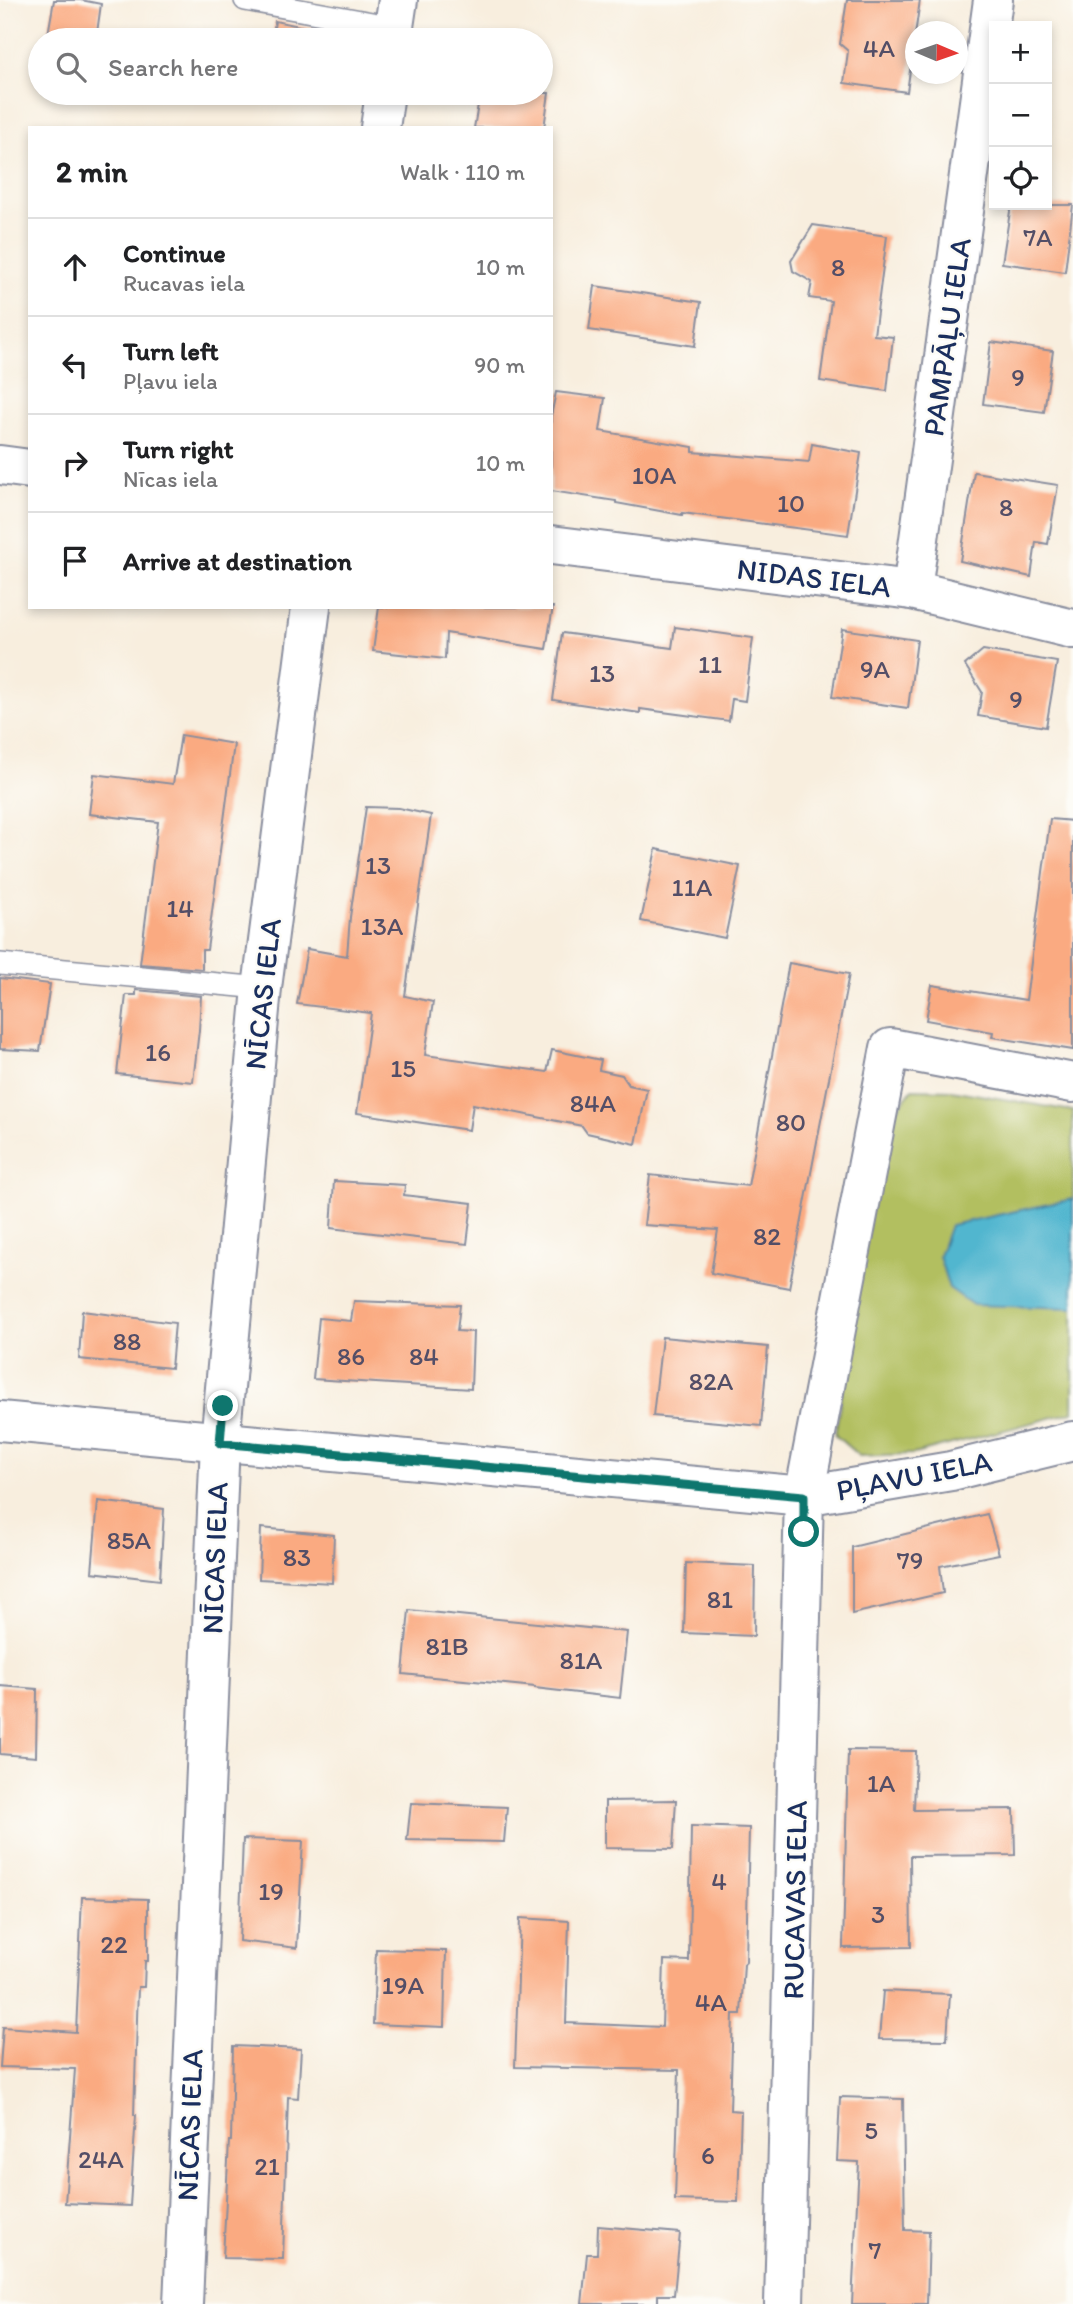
<!DOCTYPE html>
<html lang="en">
<head>
<meta charset="utf-8">
<style>
  :root { --surface:#fff; --page:#f2f2f2; --text:#202124; --muted:#757577; --line:#e0e0e0 }
  body { margin:0; font-family:Itim,sans-serif; background:var(--page); color:var(--text) }
  .controls { position:absolute; right:21px; top:21px; display:grid; overflow:hidden; border-radius:0px; box-shadow:0 4px 10px #0003 }
  .controls button { width:63px; height:63px; display:grid; place-items:center; padding:0; border:0; border-bottom:2px solid var(--line); background:var(--surface); color:var(--text); font:35px sans-serif }
  .compass { position:absolute; left:905px; top:21px; width:63px; height:63px; border-radius:50%; background:var(--surface); box-shadow:0 4px 10px #0003; rotate:92deg }
  .stop { position:absolute; width:21px; height:21px; margin:-16px; border:5px solid #0f766e; border-radius:50%; background:#fff }
  .stop.end { background:#0f766e; border-color:#fff; box-shadow:0 2px 7px #0008 }
  .list { margin:0; padding:0; list-style:none }
  h2 { display:flex; justify-content:space-between; align-items:center; height:91px; margin:0; padding:0 28px; font-size:30px }
  h2 small { font-size:23px; font-weight:400; color:var(--muted) }
  .list li { display:grid; grid-template-columns:46px 1fr auto; gap:21px; align-items:center; box-sizing:border-box; height:98px; padding:0 28px; border-top:2px solid var(--line) }
  .list b { display:block; font-size:26px; white-space:nowrap }
  .list p { margin:0; font-size:23px; white-space:nowrap; color:var(--muted) }
  .list em { font-size:23px; font-style:normal; color:var(--muted) }
  .icon { flex:none; width:38px; height:38px; fill:none; stroke:currentColor; stroke-width:2; stroke-linecap:round; stroke-linejoin:round }
  .map { position:relative; flex:none; width:1073px; height:2304px; overflow:hidden }
  .search { position:absolute; background:var(--surface); box-shadow:0 4px 10px #0003; left:28px; top:28px; width:525px; height:77px; display:flex; align-items:center; gap:18px; box-sizing:border-box; padding:0 24px; border-radius:38px; color:var(--muted); font-size:26px }
  .panel { position:absolute; background:var(--surface); box-shadow:0 4px 10px #0003; left:28px; top:126px; width:525px; height:483px; border-radius:0px }
  .map>svg:first-child { display:block }
</style>
</head>
<body>
<div class="map">
<svg width="1073" height="2304" viewBox="0 0 1073 2304">
  <rect width="100%" height="100%" fill="#fdfcf7"/>
  <filter id="ink" filterUnits="userSpaceOnUse"><feTurbulence type="fractalNoise" baseFrequency=".0143" numOctaves="2"/><feDisplacementMap in="SourceGraphic" scale="14" xChannelSelector="R" yChannelSelector="G"/><feConvolveMatrix kernelMatrix="1 2 1 2 8 2 1 2 1" color-interpolation-filters="sRGB"/></filter>
  <filter id="wash" filterUnits="userSpaceOnUse"><feTurbulence type="fractalNoise" baseFrequency=".00686" numOctaves="4" result="noise"/><feDisplacementMap in="SourceGraphic" scale="28" xChannelSelector="R" yChannelSelector="G"/><feGaussianBlur stdDeviation="1.57" result="paint"/><feColorMatrix in="noise" values="0 0 0 0 0 0 0 0 0 0 0 0 0 0 0 0 0 1.4 0 .05"/><feComposite in="paint" operator="in"/></filter>
  <g filter="url(#wash)">
    <rect width="100%" height="100%" fill="#f8eede"/>
    <path fill="#b2bf61" stroke="#667760" stroke-width="2" d="M912 1089 951 1090 1073 1111V1412L914 1454 859 1456 835 1435 884 1127Z"/>
    <path fill="#51b6cf" stroke="#367296" stroke-width="2" d="M1073 1199V1308L973 1305 949 1288 939 1256 950 1225Z"/>
    <g id="blocks">
      <g fill="#faaa81">
        <path d="M54 0H81L101 4 96 40H47Z"/>
        <path d="M847 0H920L907 92 844 83 848 51 840 44Z"/>
        <path d="M275 21 348 36 347 40H272Z"/>
        <path d="M279 93H339L337 102Z"/>
        <path d="M480 93H549L544 128H474Z"/>
        <path d="M1011 205H1073L1065 272 1002 263Z"/>
        <path d="M813 225 887 236 874 335 893 337 887 391 820 381 831 301 809 298 812 282 793 271 791 261Z"/>
        <path d="M595 286 701 302 695 346 589 330Z"/>
        <path d="M991 342 1053 351 1044 412 983 404Z"/>
        <path d="M556 392 605 398 600 431 693 447V452L809 462 812 444 861 453 848 535 682 513V515L616 503V501L551 491V416Z"/>
        <path d="M974 472 1058 485 1048 544 1036 542 1031 577 960 561Z"/>
        <path d="M379 607H553L546 649 446 633 445 659 373 651Z"/>
        <path d="M675 627 753 638 745 701 732 699 729 721 640 709V713L553 700 562 633 672 648Z"/>
        <path d="M842 629 917 640 908 708 832 697Z"/>
        <path d="M983 650 1057 662 1046 727 978 716 982 692 965 665Z"/>
        <path d="M181 735 234 744 207 950H202V969L140 964 158 822 89 814 94 774 173 784Z"/>
        <path d="M366 807 399 808 431 815 405 996 433 1002 425 1055 547 1072 552 1050 601 1060 599 1070 622 1075 629 1085 647 1089 636 1144 587 1133 582 1126 473 1104 469 1130 357 1113 371 1013 297 1004 307 949 347 956 350 917Z"/>
        <path d="M1050 819 1073 821V1050L992 1037 993 1032 926 1020 932 985 1026 1000Z"/>
        <path d="M656 849 740 866 725 938 641 921Z"/>
        <path d="M789 963 849 974 789 1288 711 1273 718 1230 644 1225 650 1175 748 1186Z"/>
        <path d="M0 978 50 984 40 1051 0 1049Z"/>
        <path d="M136 990 201 996 199 1030 193 1082 117 1074 126 995H136Z"/>
        <path d="M334 1181 405 1185 404 1195 472 1203 467 1244 331 1228Z"/>
        <path d="M354 1301 460 1305 457 1331 473 1332 471 1389 313 1379 319 1318 351 1321Z"/>
        <path d="M82 1311 175 1323 171 1368 79 1359Z"/>
        <path d="M662 1337 768 1347 761 1426 653 1416Z"/>
        <path d="M98 1501 164 1509 160 1580 92 1572Z"/>
        <path d="M987 1514 999 1554 940 1566 943 1593 852 1614V1547Z"/>
        <path d="M261 1528 334 1535 332 1583 259 1579Z"/>
        <path d="M686 1563 755 1566 754 1636 684 1633Z"/>
        <path d="M409 1610 627 1632 620 1698 535 1688V1687L403 1674Z"/>
        <path d="M0 1686 37 1689 36 1757 0 1754Z"/>
        <path d="M848 1750 916 1751 914 1810 1014 1809 1015 1855 910 1856 911 1947 843 1948Z"/>
        <path d="M676 1800 673 1849 605 1848V1801Z"/>
        <path d="M411 1803 507 1807 504 1842 407 1840Z"/>
        <path d="M691 1826 749 1828 746 1962 744 1964 741 2014H733L730 2110 741 2111 738 2202 675 2200 679 2070 515 2067 520 1918 569 1921 566 2023 662 2027 664 1960 689 1961Z"/>
        <path d="M243 1839 303 1841 297 1948 239 1941Z"/>
        <path d="M82 1897 148 1899V1961H145L144 1987H138L134 2115H136L130 2206 65 2203 75 2069 0 2067 3 2027 76 2032Z"/>
        <path d="M376 1949 446 1951 444 2027 373 2024Z"/>
        <path d="M883 1991 950 1994 947 2040 879 2039Z"/>
        <path d="M233 2046 301 2049 298 2098 288 2097 283 2259 223 2258 229 2141H231Z"/>
        <path d="M840 2097 903 2099 905 2230 929 2231 927 2304H852L859 2162 837 2161Z"/>
        <path d="M598 2226 680 2233 674 2295H658V2304H582L587 2254H597Z"/>
      </g>
    </g>
  </g>
  <g filter="url(#ink)">
    <use href="#blocks" fill-opacity="0" stroke="#8a8e9e" stroke-width="2"/>
    <g fill="none" stroke-linecap="round" stroke-linejoin="round">
      <g stroke="#8a8e9e" stroke-width="24">
        <g id="lane">
          <path d="M245 0 394 27"/>
          <path d="M0 964 262 988"/>
        </g>
      </g>
      <g stroke="#8a8e9e" stroke-width="42">
        <g id="street">
          <path d="M392 40 398 0"/>
          <path d="M380 128 385 93"/>
          <path d="M0 465 30 469"/>
          <path d="M551 545 912 590 1073 629"/>
          <path d="M912 590 993 0"/>
          <path d="M0 1421 804 1496 951 1471 1073 1441"/>
          <path d="M183 2304 220 1442 262 988 311 607"/>
          <path d="M784 2304 804 1496 890 1048 1073 1083"/>
        </g>
      </g>
      <use href="#lane" stroke="#fff" stroke-width="21"/>
      <use href="#street" stroke="#fff" stroke-width="38"/>
    </g>
  </g>
  <g fill="none" stroke-linecap="round" stroke-linejoin="round" filter="url(#ink)">
    <path stroke="#0f766e" stroke-width="9" d="M223 1406 220 1443 804 1496V1532"/>
  </g>
  <g text-anchor="middle" stroke-width="5" stroke-linejoin="round" paint-order="stroke">
    <g font-size="26" fill="#534e67">
      <text x="879" y="57">4A</text>
      <text x="1038" y="246">7A</text>
      <text x="838" y="276">8</text>
      <text x="1018" y="386">9</text>
      <text x="654" y="484">10A</text>
      <text x="791" y="512">10</text>
      <text x="1006" y="516">8</text>
      <text x="710" y="673">11</text>
      <text x="875" y="678">9A</text>
      <text x="602" y="682">13</text>
      <text x="1016" y="708">9</text>
      <text x="378" y="874">13</text>
      <text x="692" y="896">11A</text>
      <text x="180" y="917">14</text>
      <text x="382" y="935">13A</text>
      <text x="158" y="1061">16</text>
      <text x="403" y="1077">15</text>
      <text x="593" y="1112">84A</text>
      <text x="791" y="1131">80</text>
      <text x="767" y="1245">82</text>
      <text x="127" y="1350">88</text>
      <text x="351" y="1365">86</text>
      <text x="424" y="1365">84</text>
      <text x="711" y="1390">82A</text>
      <text x="129" y="1549">85A</text>
      <text x="297" y="1566">83</text>
      <text x="910" y="1569">79</text>
      <text x="720" y="1608">81</text>
      <text x="447" y="1655">81B</text>
      <text x="581" y="1669">81A</text>
      <text x="881" y="1792">1A</text>
      <text x="719" y="1890">4</text>
      <text x="271" y="1900">19</text>
      <text x="878" y="1923">3</text>
      <text x="114" y="1953">22</text>
      <text x="403" y="1994">19A</text>
      <text x="711" y="2011">4A</text>
      <text x="871" y="2139">5</text>
      <text x="708" y="2164">6</text>
      <text x="101" y="2168">24A</text>
      <text x="267" y="2175">21</text>
      <text x="875" y="2259">7</text>
    </g>
    <g font-size="30" fill="#1b2f5e" stroke="#fdfcf7">
      <text transform="translate(947 337) rotate(-82)" y="10">PAMPĀĻU IELA</text>
      <text transform="translate(814 578) rotate(7)" y="10">NIDAS IELA</text>
      <text transform="translate(263 994) rotate(-84)" y="10">NĪCAS IELA</text>
      <text transform="translate(914 1476) rotate(-11)" y="10">PĻAVU IELA</text>
      <text transform="translate(215 1558) rotate(-88)" y="10">NĪCAS IELA</text>
      <text transform="translate(795 1900) rotate(-89)" y="10">RUCAVAS IELA</text>
      <text transform="translate(190 2125) rotate(-88)" y="10">NĪCAS IELA</text>
    </g>
  </g>
</svg>
<div class="controls">
<button>+</button>
<button>−</button>
<button><svg class="icon" aria-label="locate" viewBox="0 0 24 24"><circle cx="12" cy="12" r="6"/><path d="M12 2v4M12 18v4M2 12h4M18 12h4"/></svg></button>
</div>
<svg class="compass" viewBox="-18 -18 36 36"><path d="M0-13l5 13h-10z" fill="#e53935"/><path d="M0 13l5-13h-10z" fill="#757577"/></svg>
<div class="stop" style="left:804px;top:1532px"></div>
<div class="stop end" style="left:223px;top:1406px"></div>
<div class="search"><svg class="icon" aria-label="search" viewBox="0 0 24 24"><circle cx="10" cy="10" r="6"/><path d="M15 15l6 6"/></svg>Search here</div>
<section class="panel">
<h2>2 min<small>Walk · 110 m</small></h2>
<ul class="list">
<li><svg class="icon" aria-label="ahead" viewBox="0 0 24 24"><path d="M12 20V5M6 11l6-6 6 6"/></svg><div><b>Continue</b><p>Rucavas iela</p></div><em>10 m</em></li>
<li><svg class="icon" aria-label="left" viewBox="0 0 24 24"><path d="M17 20v-9H6M10 6l-5 5 5 5"/></svg><div><b>Turn left</b><p>Pļavu iela</p></div><em>90 m</em></li>
<li><svg class="icon" aria-label="right" viewBox="0 0 24 24"><path d="M7 20v-9h11M14 6l5 5-5 5"/></svg><div><b>Turn right</b><p>Nīcas iela</p></div><em>10 m</em></li>
<li><svg class="icon" aria-label="arrive" viewBox="0 0 24 24"><path d="M6 21V4h12l-3 4 3 4H6"/></svg><div><b>Arrive at destination</b></div></li>
</ul>
</section>
</div>
</body>
</html>
